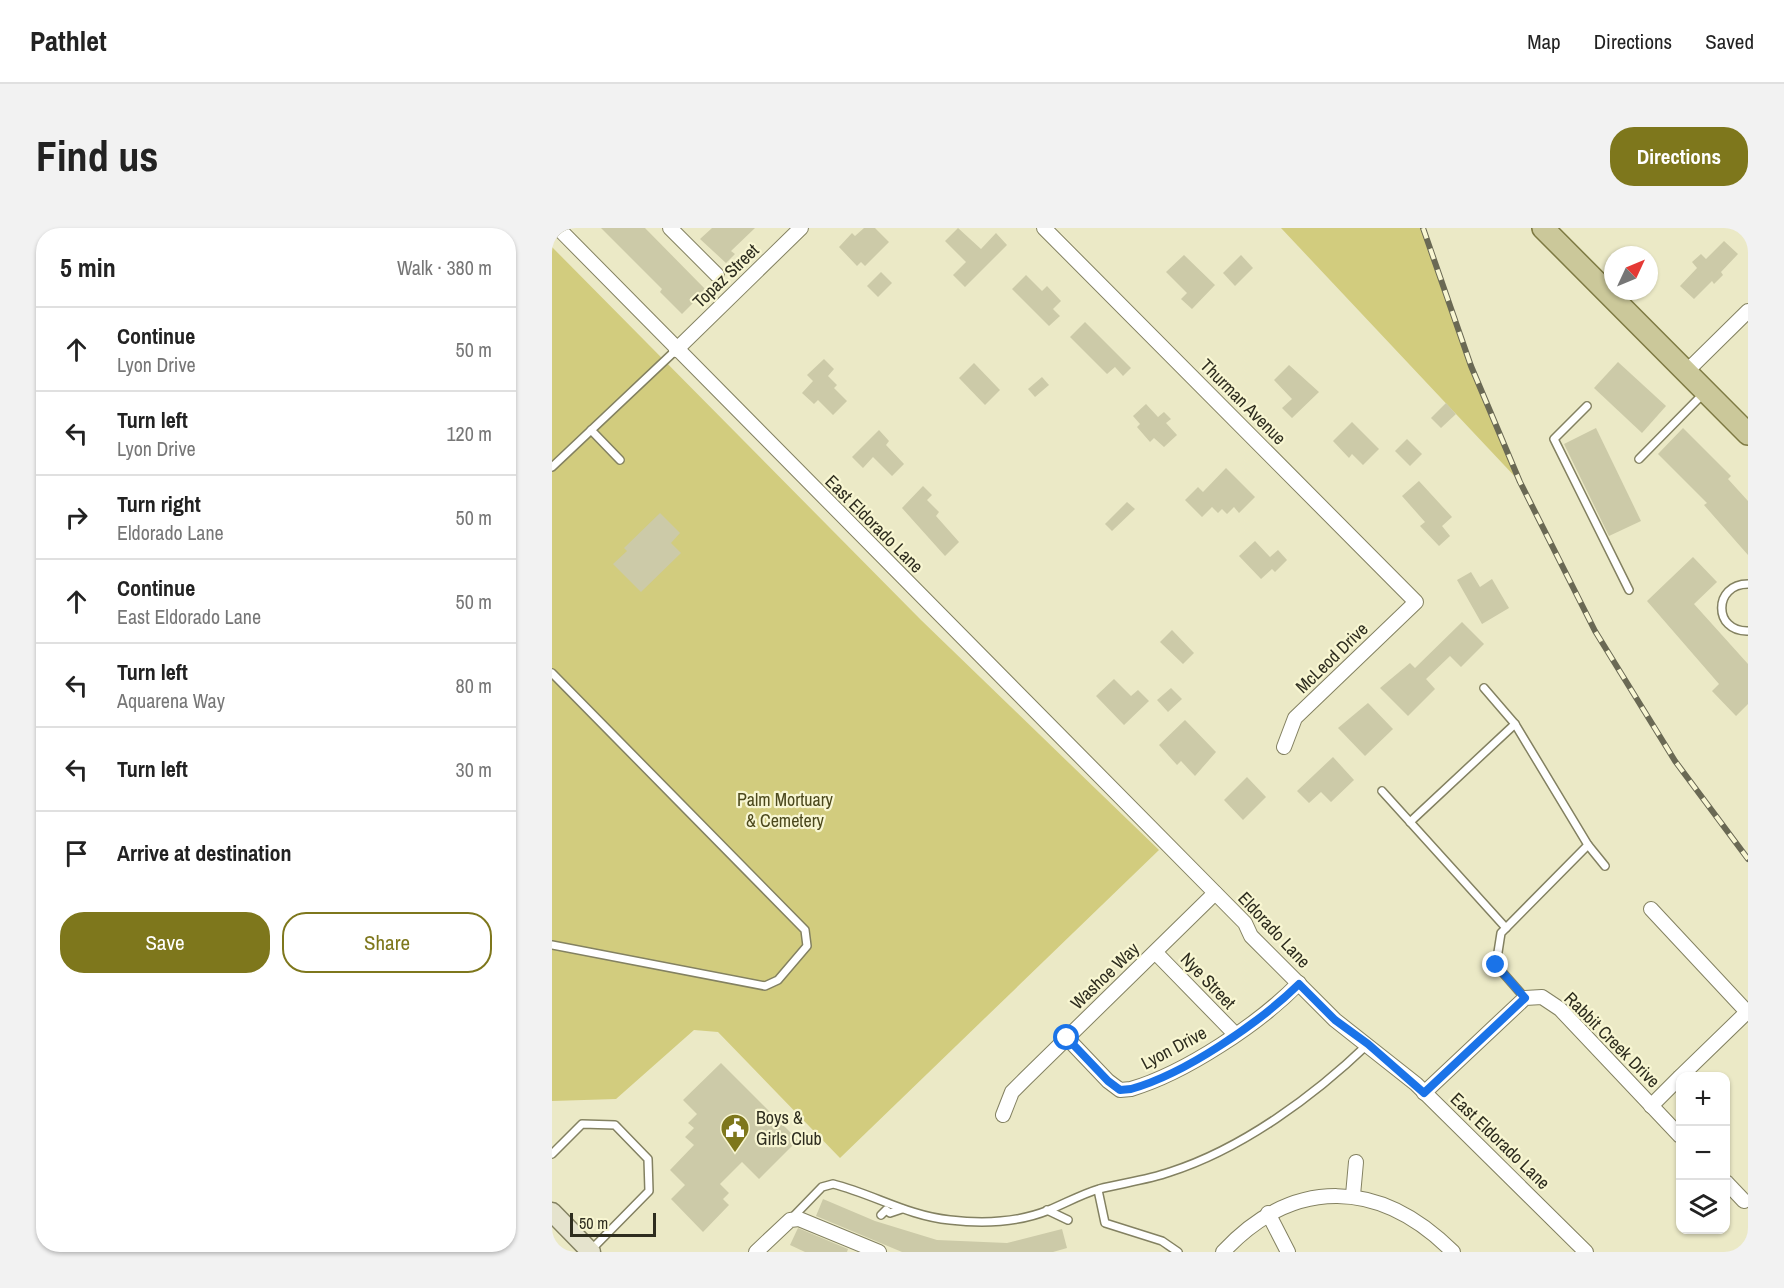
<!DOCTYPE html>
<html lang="en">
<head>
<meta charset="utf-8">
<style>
  :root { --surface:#fff; --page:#f2f2f2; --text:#222; --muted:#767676; --line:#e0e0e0; --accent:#7e771c }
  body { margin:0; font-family:"Archivo Narrow",sans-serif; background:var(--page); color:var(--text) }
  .controls { position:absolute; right:18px; bottom:18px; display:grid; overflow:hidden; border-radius:12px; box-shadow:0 2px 4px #0004 }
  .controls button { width:54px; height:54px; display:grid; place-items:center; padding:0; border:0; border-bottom:2px solid var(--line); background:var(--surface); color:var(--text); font:30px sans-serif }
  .compass { position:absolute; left:1052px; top:18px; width:54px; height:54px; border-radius:50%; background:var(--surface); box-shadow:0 2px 4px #0004; rotate:46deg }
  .scale { position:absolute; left:18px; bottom:15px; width:86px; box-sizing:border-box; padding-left:6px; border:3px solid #2e2d1f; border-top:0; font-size:16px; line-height:21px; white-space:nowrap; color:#2e2d1f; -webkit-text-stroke:4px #f8f6d2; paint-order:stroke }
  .stop { position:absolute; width:18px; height:18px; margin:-14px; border:4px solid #1a73e8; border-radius:50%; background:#fff }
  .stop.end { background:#1a73e8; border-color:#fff; box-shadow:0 2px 6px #0008 }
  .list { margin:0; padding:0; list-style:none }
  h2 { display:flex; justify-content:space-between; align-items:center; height:78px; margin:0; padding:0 24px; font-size:26px }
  h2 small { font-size:20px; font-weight:400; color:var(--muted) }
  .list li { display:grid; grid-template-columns:39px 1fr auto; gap:18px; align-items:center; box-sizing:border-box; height:84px; padding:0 24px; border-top:2px solid var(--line) }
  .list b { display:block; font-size:22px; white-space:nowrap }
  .list p { margin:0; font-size:20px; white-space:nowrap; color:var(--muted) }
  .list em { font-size:20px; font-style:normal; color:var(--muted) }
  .actions { display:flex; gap:12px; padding:18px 24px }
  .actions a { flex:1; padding:14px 0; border:2px solid var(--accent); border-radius:24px; text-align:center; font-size:21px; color:var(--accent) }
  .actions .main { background:var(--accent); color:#fff }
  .icon { flex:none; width:33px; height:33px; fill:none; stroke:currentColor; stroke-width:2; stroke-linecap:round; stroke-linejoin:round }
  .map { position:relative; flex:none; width:1196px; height:1024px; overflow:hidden; border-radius:24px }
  header { display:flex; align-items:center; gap:36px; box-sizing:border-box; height:84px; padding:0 30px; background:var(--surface); border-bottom:2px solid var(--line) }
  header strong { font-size:28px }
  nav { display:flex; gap:33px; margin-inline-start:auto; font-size:21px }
  .intro { display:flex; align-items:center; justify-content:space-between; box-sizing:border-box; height:144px; padding:0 36px }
  h1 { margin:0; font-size:42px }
  .button { padding:15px 27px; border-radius:24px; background:var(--accent); color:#fff; font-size:21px; font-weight:700 }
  main { display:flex; gap:36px; padding:0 36px }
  aside { flex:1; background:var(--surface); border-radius:24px; box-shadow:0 2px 4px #0004 }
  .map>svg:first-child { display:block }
</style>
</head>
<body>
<header>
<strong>Pathlet</strong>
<nav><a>Map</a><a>Directions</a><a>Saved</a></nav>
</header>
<div class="intro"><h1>Find us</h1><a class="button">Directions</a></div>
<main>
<aside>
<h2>5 min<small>Walk · 380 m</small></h2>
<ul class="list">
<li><svg class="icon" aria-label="ahead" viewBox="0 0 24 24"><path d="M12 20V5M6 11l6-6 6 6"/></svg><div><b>Continue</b><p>Lyon Drive</p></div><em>50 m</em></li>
<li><svg class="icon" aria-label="left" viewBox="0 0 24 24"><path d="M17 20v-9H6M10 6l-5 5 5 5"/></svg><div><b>Turn left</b><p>Lyon Drive</p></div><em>120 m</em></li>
<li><svg class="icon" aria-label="right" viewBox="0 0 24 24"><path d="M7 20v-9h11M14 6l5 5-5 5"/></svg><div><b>Turn right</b><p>Eldorado Lane</p></div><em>50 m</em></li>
<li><svg class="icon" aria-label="ahead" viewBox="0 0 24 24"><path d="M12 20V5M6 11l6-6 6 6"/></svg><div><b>Continue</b><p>East Eldorado Lane</p></div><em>50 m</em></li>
<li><svg class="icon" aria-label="left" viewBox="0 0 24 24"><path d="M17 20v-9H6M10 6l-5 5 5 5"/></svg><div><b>Turn left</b><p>Aquarena Way</p></div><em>80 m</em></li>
<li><svg class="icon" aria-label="left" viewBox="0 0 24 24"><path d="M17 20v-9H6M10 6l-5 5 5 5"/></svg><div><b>Turn left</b></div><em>30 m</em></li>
<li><svg class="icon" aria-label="arrive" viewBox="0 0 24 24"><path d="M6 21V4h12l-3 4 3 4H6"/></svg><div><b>Arrive at destination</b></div></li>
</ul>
<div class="actions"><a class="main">Save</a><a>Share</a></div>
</aside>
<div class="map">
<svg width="1196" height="1024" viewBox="0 0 1196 1024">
  <rect width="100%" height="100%" fill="#ebe9c6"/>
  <g fill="#d2cc7e">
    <path d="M729 0H871L919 138 968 254Z"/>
    <path d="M0 19 369 392 607 622 288 930 166 804 142 802 64 871 0 873Z"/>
  </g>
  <g fill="#cccaa8">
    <path d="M49 0H93L154 62 130 86 108 64 110 61Z"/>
    <path d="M160 0H203L179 23 183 26 174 35 148 11Z"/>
    <path d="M312 0H323L337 14 313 38 309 34 305 38 287 19 300 5 303 8Z"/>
    <path d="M406 0 429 21 444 5 455 17 413 59 401 47 414 34 393 13Z"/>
    <path d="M1172 13 1186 26 1169 44 1171 47 1162 56 1160 53 1142 71 1128 58 1145 40 1140 34 1149 26 1154 31Z"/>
    <path d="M632 27 663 57 640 81 629 71 635 65 614 44Z"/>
    <path d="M689 27 701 40 683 58 671 45Z"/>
    <path d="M329 44 340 55 326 69 315 58Z"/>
    <path d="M474 47 490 63 495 58 509 73 501 81 508 88 497 98 460 61Z"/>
    <path d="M533 94 579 140 571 148 563 139 555 146 518 109Z"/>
    <path d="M272 131 282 141 276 148 285 157 282 160 295 173 281 187 266 172 262 176 250 165 261 153 255 147Z"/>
    <path d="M1066 134 1114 178 1090 205 1042 160Z"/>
    <path d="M422 135 448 162 433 177 407 150Z"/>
    <path d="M737 137 767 164 740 190 730 180 740 171 722 152Z"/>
    <path d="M490 149 497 157 483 169 476 161Z"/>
    <path d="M894 175 904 186 889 200 879 190Z"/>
    <path d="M594 176 606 189 612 184 619 191 614 195 625 207 612 219 602 210 598 214 585 199 588 196 581 188Z"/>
    <path d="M800 194 827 221 811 237 800 226 797 230 781 213Z"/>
    <path d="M1044 200 1089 293 1057 308 1012 216Z"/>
    <path d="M1131 200 1179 248 1176 251 1196 273V327L1152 277 1155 275 1106 226Z"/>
    <path d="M327 202 337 213 334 217 352 236 340 248 321 229 311 240 300 229Z"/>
    <path d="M855 211 870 226 858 238 843 223Z"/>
    <path d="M674 240 703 269 687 285 682 279 675 286 670 281 666 285 660 279 650 289 633 272 646 259 651 264Z"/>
    <path d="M867 253 900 289 890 298 898 308 887 318 868 298 873 294 850 268Z"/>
    <path d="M371 258 380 267 375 272 387 284 384 288 407 314 393 328 350 280Z"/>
    <path d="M575 274 583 281 560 303 553 296Z"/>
    <path d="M108 285 128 305 119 315 129 325 89 364 61 336 75 323 72 320Z"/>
    <path d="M703 313 718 329 726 322 735 332 723 344 720 341 709 351 687 328Z"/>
    <path d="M1141 329 1165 354 1142 376 1196 436V476L1184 488 1160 463 1167 456 1095 373Z"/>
    <path d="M919 344 928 359 940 351 957 380 930 396 905 352Z"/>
    <path d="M910 394 932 416 909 439 898 428 874 451 883 461 856 488 828 460 858 435 863 440Z"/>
    <path d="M620 402 642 425 631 436 608 414Z"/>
    <path d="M562 451 579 468 586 462 597 473 572 497 544 468Z"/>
    <path d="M619 460 630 471 616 484 605 472Z"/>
    <path d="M816 475 841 501 813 528 786 500Z"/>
    <path d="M633 492 664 524 643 548 629 533 625 537 607 517Z"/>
    <path d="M781 529 802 552 779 574 769 564 757 575 745 563Z"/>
    <path d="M695 549 714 569 691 592 672 572Z"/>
    <path d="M169 835 246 912 207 951 190 934 168 956 177 965 171 971 177 977 151 1004 119 971 133 957 118 942 142 917 133 909 142 900 136 895 145 886 131 872Z"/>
    <path d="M271 971 323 993 385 1012 455 1015 510 1001 515 1020 501 1024H350L264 988Z"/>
    <path d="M246 1000 296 1021 295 1024H253L238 1017Z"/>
  </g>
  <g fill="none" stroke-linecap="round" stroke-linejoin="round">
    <g stroke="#838161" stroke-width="10">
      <g id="lane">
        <path d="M1035 178 1002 211 1077 362"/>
        <path d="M39 202 68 232"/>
        <path d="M1087 231 1152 165"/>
        <path d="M0 239 124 122"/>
        <path d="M1196 356C1161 356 1161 404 1196 403"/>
        <path d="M0 445 253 702 255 718 226 752 213 758 0 717"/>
        <path d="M932 460 963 496 1036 617 949 705 944 737 973 770"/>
        <path d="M830 563 954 700"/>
        <path d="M858 594 963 496"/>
        <path d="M1036 617 1053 638"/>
        <path d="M0 926 30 896 63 897 96 931 97 963 38 1023"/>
        <path d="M546 962 553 995 610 1013 626 1024"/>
        <path d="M495 982 516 992"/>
        <path d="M329 987 334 982 338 985 350 981"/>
        <path d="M238 992 270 959 281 956C321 966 356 988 398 992 432 996 465 995 497 982 514 975 530 966 547 961 571 955 595 952 618 944 690 921 762 868 816 816"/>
      </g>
    </g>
    <g stroke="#838161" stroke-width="16">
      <g id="street">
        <path d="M6 0 693 695 699 708 783 792 864 856 1034 1024"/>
        <path d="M118 0 165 47"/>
        <path d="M492 0 864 374 743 490 732 519"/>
        <path d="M124 122 249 0"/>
        <path d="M1134 144 1196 83"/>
        <path d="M1099 681 1196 785"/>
        <path d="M604 725 683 806"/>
        <path d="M515 810 556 853 568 862 579 861C633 845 707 796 747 755"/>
        <path d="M1129 848 1195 784"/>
        <path d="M872 865 973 770 990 769 1008 781 1128 908"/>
        <path d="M1099 878 1128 849"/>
        <path d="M451 887 460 864 473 851 663 665"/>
        <path d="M1174 954 1192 973"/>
        <path d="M801 967 804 934"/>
        <path d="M716 985 736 1024"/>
        <path d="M204 1024 238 992 247 991 327 1024"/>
        <path d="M671 1024C742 948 828 951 901 1024"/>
      </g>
    </g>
    <g stroke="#838161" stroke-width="21">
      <path id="secondary" d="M0 984 39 1024"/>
    </g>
    <g stroke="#7e7a43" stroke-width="24">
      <path id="primary" d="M991 0 1196 206"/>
    </g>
    <use href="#lane" stroke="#fff" stroke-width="7"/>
    <use href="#street" stroke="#fff" stroke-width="14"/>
    <use href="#secondary" stroke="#e5e3cd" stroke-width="18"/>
    <use href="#primary" stroke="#cbc89a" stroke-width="21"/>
    <g stroke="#6a6954" stroke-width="6">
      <path id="rail" d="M871 0 919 138 968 254 1043 403 1123 533 1196 631"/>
    </g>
    <use href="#rail" stroke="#f8f6d2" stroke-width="4" stroke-dasharray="11" stroke-linecap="butt"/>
  </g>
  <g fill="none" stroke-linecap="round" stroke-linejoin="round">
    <path stroke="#1a73e8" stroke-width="8" d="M515 810 556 853 568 862 579 861C633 846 707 795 747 756L783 792 816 816 872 865 973 770 944 737"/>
  </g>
  <defs>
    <g id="civic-pin" transform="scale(1.5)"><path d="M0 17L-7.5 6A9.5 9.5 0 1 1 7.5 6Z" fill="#7e771c" stroke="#f8f6d2"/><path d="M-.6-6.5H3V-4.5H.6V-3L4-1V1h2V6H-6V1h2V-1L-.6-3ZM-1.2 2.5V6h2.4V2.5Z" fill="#fff"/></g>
  </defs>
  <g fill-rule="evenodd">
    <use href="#civic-pin" x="183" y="900"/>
  </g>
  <g text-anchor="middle" stroke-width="4.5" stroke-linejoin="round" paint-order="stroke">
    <g font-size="18" fill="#2e2d1f" stroke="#f8f6d2">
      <text transform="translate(174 48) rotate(-44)" y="6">Topaz Street</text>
      <text transform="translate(691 174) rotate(45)" y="6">Thurman Avenue</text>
      <text transform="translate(322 296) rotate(45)" y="6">East Eldorado Lane</text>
      <text transform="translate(780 430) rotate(-44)" y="6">McLeod Drive</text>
      <text transform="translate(722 702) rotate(47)" y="6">Eldorado Lane</text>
      <text transform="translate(553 748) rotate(-44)" y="6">Washoe Way</text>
      <text transform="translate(656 753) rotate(46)" y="6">Nye Street</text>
      <text transform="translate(1060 812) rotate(45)" y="6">Rabbit Creek Drive</text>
      <text transform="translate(622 820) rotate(-28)" y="6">Lyon Drive</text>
      <text transform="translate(948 913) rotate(44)" y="6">East Eldorado Lane</text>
    </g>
    <g font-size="18" fill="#4b481c" stroke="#f8f6d2">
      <text x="233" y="578">Palm Mortuary<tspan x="233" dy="21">&amp; Cemetery</tspan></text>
    </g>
    <g font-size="18" fill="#2e2d1f" stroke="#f8f6d2" text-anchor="start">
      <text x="204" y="896">Boys &amp;<tspan x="204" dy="21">Girls Club</tspan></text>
    </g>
  </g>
</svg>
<div class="controls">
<button>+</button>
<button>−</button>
<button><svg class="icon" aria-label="layers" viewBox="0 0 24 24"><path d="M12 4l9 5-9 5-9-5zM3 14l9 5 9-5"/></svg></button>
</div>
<svg class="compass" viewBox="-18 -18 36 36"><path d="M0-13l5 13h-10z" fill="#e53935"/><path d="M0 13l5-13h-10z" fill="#767676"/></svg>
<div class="scale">50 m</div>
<div class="stop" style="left:515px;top:810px"></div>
<div class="stop end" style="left:944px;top:737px"></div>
</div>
</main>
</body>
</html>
